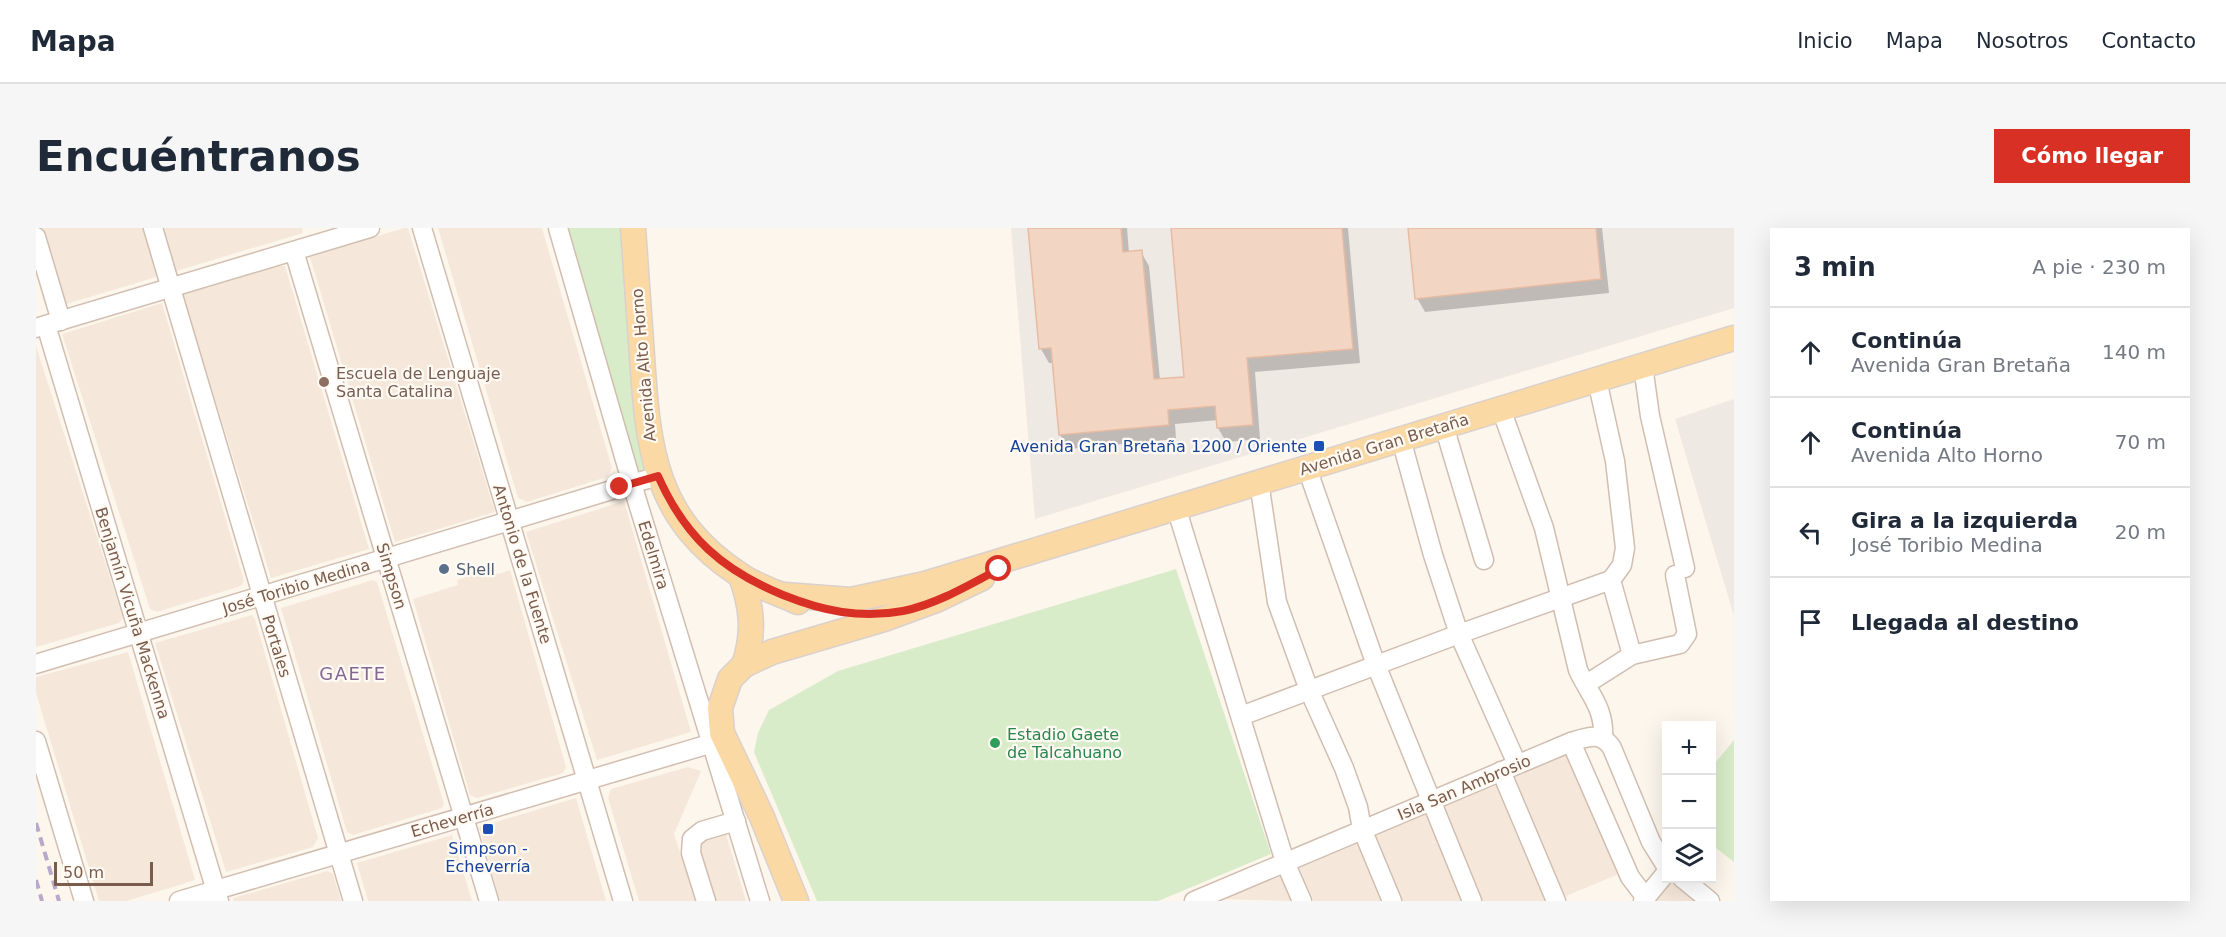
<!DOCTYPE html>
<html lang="es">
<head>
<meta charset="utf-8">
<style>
  :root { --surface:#fff; --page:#f6f6f7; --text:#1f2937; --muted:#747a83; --line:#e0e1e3; --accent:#d93025 }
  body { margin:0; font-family:"DejaVu Sans",sans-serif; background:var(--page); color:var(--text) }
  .controls { position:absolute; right:18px; bottom:18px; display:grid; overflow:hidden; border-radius:0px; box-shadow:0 6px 24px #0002 }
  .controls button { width:54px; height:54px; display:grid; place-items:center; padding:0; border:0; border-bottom:2px solid var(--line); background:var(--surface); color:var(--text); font:30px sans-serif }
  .scale { position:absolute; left:18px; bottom:15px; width:99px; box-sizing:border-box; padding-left:6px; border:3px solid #7a5c4d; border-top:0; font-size:16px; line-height:21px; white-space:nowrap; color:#7a5c4d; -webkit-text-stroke:4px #fffaf3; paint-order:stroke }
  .stop { position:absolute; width:18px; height:18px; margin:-14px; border:4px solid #d93025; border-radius:50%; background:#fff }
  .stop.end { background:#d93025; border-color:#fff; box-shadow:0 2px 6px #0008 }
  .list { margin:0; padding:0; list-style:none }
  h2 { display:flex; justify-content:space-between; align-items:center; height:78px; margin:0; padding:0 24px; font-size:26px }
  h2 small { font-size:20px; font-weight:400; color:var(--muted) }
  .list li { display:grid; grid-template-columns:39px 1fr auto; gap:18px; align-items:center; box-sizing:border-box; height:90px; padding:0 24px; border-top:2px solid var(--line) }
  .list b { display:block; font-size:22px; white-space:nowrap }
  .list p { margin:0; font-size:20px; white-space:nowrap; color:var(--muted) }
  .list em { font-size:20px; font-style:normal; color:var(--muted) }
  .icon { flex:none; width:33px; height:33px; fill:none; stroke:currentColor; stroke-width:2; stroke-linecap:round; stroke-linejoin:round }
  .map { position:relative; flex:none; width:1698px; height:673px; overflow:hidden; border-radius:0px }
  header { display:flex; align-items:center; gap:36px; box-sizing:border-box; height:84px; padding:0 30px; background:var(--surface); border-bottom:2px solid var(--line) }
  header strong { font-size:28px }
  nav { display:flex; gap:33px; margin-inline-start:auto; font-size:21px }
  .intro { display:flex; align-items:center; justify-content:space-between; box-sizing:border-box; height:144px; padding:0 36px }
  h1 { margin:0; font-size:42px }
  .button { padding:15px 27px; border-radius:0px; background:var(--accent); color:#fff; font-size:21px; font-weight:700 }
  main { display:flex; gap:36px; padding:0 36px }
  aside { flex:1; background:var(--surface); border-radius:0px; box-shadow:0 6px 24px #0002 }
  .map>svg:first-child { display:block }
</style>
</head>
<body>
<header>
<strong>Mapa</strong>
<nav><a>Inicio</a><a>Mapa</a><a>Nosotros</a><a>Contacto</a></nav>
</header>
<div class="intro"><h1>Encuéntranos</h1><a class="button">Cómo llegar</a></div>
<main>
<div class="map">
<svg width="1698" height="673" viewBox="0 0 1698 673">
  <rect width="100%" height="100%" fill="#fdf6ec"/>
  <g fill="#f5e8da">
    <path d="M0 0H266L267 5 17 80 0 24Z"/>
    <path d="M368 0H372L459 284 359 314 274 29Z"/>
    <path d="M402 0H506L576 240 571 249 491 274 482 270Z"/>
    <path d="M235 38H249L333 321 235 350 146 66Z"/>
    <path d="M126 75 208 353 205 358 121 384 114 381 26 106Z"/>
    <path d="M0 118 87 390 83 395 0 419Z"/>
    <path d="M588 273 655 504 561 532 490 304Z"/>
    <path d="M457 341 459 347 474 342 530 539 527 545 441 570 434 567 377 371 422 357 421 352Z"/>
    <path d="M337 352 341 354 408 576 406 580 317 607 311 604 245 380Z"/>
    <path d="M216 387 219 391 282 610 277 619 190 644 119 415Z"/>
    <path d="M92 424 159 652 91 673H63L0 465V449Z"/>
    <path d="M1533 526 1585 645 1525 670 1475 550Z"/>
    <path d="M652 539 665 543 638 606 660 673H603L572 570 575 561Z"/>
    <path d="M1465 555 1515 673H1443L1404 580Z"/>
    <path d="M540 570 570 673H464L443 599Z"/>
    <path d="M1393 585 1429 673H1361L1334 609Z"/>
    <path d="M690 606 710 673H679L664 620 667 612Z"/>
    <path d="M416 607 436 673H332L321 635Z"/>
    <path d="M1323 613 1349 673H1278L1263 639Z"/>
    <path d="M291 643 297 646 305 673H198L197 670Z"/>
    <path d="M1244 647 1255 673 1182 671Z"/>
    <path d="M1634 651 1661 673H1613Z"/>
  </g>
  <g fill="#efe9e4">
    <path d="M975 0H1698V80L999 291Z"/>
    <path d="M1698 171V388L1639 191Z"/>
  </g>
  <g fill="#d8ecc9">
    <path d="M532 0H591L602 211 611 240 601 243Z"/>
    <path d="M1140 341 1235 626 1122 673H781L718 524 722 505 733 482 802 443Z"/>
    <path d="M1698 512V634L1676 617V539Z"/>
  </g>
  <g fill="#0003">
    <path d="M993 0H1091L1093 25 1105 24 1113 38 1124 152 1150 150 1137 0H1312L1324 135 1219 144 1224 211 1190 214 1182 200V192L1139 196 1140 211 1033 221 1024 207 1018 135H1013L1005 121Z"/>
    <path d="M1373 0H1566L1573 65 1389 84 1381 70Z"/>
  </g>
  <g fill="#f3d5c3" stroke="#e6bba3" stroke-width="1.5">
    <path d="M992 0H1085L1087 24 1106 22 1118 151 1148 149 1135 0H1306L1317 121 1211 130 1217 197 1181 200 1179 178 1132 182 1133 197 1023 207 1015 120 1003 121Z"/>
    <path d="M1372 0H1560L1565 51 1379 71Z"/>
  </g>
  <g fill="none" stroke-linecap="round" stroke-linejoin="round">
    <g stroke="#d1beb0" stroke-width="21">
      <g id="minor">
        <path d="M117 0 317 673"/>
        <path d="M386 0 587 673"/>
        <path d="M522 0 596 256 724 673"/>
        <path d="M0 9 25 93"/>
        <path d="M258 23 453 673"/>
        <path d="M10 97 183 673"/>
        <path d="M0 100 334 0"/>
        <path d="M1607 138 1614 188 1649 340"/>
        <path d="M1465 181 1508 300 1542 442C1553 466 1569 480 1567 510"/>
        <path d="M1408 198 1448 332"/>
        <path d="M1365 211 1397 327 1423 406 1481 536"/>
        <path d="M1271 240 1340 437 1436 673"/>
        <path d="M1223 254 1241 374 1273 462 1308 540 1322 579 1326 601 1356 673"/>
        <path d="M1140 279 1249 634 1266 673"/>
        <path d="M1575 352 1596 427"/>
        <path d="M0 436 622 248"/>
        <path d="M1552 455 1596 427 1644 416 1651 406 1639 347"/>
        <path d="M1205 488 1423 406 1575 352 1586 337 1589 320 1579 233 1561 152"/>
        <path d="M0 513 48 673"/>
        <path d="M1535 514 1594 649 1610 670"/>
        <path d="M1465 543 1520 673"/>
        <path d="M1646 650 1674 673"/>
        <path d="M143 673 687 512"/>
        <path d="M670 673 655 625 656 611 666 603 700 593"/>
        <path d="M1158 673 1535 514C1551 509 1565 503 1576 520L1615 614 1630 638"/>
        <path d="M1607 673 1630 645"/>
      </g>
    </g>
    <g stroke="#dad1cd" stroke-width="27">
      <g id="major">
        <path d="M597 0C600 43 603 85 606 128 612 221 618 291 704 347 721 359 743 365 762 374"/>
        <path d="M705 348C716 379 719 405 708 437"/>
        <path d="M748 367 815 372 889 356 1698 110"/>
        <path d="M760 673 726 589 686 505 684 480 694 451 708 437 736 424 848 391 900 372 946 350"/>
      </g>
    </g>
    <use href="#minor" stroke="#fff" stroke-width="18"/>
    <use href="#major" stroke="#fbd9a5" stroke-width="24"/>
    <g stroke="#b9a8c9" stroke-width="4" stroke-dasharray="9 6" stroke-linecap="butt">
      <path d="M0 595 23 673"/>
      <path d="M0 652 6 673"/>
    </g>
  </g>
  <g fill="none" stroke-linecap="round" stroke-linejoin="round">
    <path stroke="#d93025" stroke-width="8" d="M584 259 622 248C649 309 686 342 747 367 787 383 824 391 867 383 901 376 933 357 963 341"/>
  </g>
  <circle fill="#8d6e63" stroke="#fffaf3" stroke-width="2" cx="288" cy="154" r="6"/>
  <g fill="#1a4fb4" stroke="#fffaf3" stroke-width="2">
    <rect x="1277" y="212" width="12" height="12" rx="3"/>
    <rect x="446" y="595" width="12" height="12" rx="3"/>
  </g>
  <circle fill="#5c6f8a" stroke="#fffaf3" stroke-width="2" cx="408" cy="341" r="6"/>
  <circle fill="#2e9e5b" stroke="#fffaf3" stroke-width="2" cx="959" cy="515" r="6"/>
  <g text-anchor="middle" stroke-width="4.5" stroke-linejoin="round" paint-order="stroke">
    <g font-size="16" fill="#7a5c4d" stroke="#fffaf3">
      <text transform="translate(607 137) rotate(-95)" y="6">Avenida Alto Horno</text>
      <text transform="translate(1348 216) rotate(-17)" y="6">Avenida Gran Bretaña</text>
      <text transform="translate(618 327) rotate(73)" y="6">Edelmira</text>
      <text transform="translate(487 336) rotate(73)" y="6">Antonio de la Fuente</text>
      <text transform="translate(356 348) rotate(73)" y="6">Simpson</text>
      <text transform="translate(260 358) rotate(-17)" y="6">José Toribio Medina</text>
      <text transform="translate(97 385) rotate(73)" y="6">Benjamín Vicuña Mackenna</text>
      <text transform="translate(241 418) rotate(73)" y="6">Portales</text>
      <text transform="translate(1428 559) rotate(-23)" y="6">Isla San Ambrosio</text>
      <text transform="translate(416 592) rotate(-16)" y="6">Echeverría</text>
    </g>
    <g font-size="16" fill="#785e54" stroke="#fffaf3" text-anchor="start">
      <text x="300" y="151">Escuela de Lenguaje<tspan x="300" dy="18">Santa Catalina</tspan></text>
    </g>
    <g font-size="16" fill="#164399" stroke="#fffaf3" text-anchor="end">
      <text x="1271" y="224">Avenida Gran Bretaña 1200 / Oriente</text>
      <text x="452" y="626" text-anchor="middle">Simpson -<tspan x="452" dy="18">Echeverría</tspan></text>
    </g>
    <g font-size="16" fill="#4e5e75" stroke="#fffaf3" text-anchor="start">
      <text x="420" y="347">Shell</text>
    </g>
    <g font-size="16" fill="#27864d" stroke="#fffaf3" text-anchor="start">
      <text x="971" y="512">Estadio Gaete<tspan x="971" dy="18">de Talcahuano</tspan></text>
    </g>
    <g font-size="18" letter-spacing="1.5" fill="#846695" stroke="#fffaf3">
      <text x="317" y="452">GAETE</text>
    </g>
  </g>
</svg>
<div class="controls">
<button>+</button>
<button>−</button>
<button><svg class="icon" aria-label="layers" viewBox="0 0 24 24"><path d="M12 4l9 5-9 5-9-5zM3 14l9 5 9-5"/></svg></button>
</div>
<div class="scale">50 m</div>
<div class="stop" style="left:963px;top:341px"></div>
<div class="stop end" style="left:584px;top:259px"></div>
</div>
<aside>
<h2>3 min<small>A pie · 230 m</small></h2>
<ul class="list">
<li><svg class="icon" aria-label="ahead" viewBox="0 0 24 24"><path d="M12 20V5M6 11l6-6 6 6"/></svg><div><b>Continúa</b><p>Avenida Gran Bretaña</p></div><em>140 m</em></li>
<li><svg class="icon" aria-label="ahead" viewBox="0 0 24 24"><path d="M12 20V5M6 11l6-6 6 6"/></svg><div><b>Continúa</b><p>Avenida Alto Horno</p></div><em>70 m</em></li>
<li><svg class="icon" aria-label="left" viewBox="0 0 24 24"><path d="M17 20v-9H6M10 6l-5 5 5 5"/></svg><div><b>Gira a la izquierda</b><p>José Toribio Medina</p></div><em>20 m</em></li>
<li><svg class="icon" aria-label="arrive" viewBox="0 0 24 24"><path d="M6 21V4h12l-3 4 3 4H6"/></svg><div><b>Llegada al destino</b></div></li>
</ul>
</aside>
</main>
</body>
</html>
